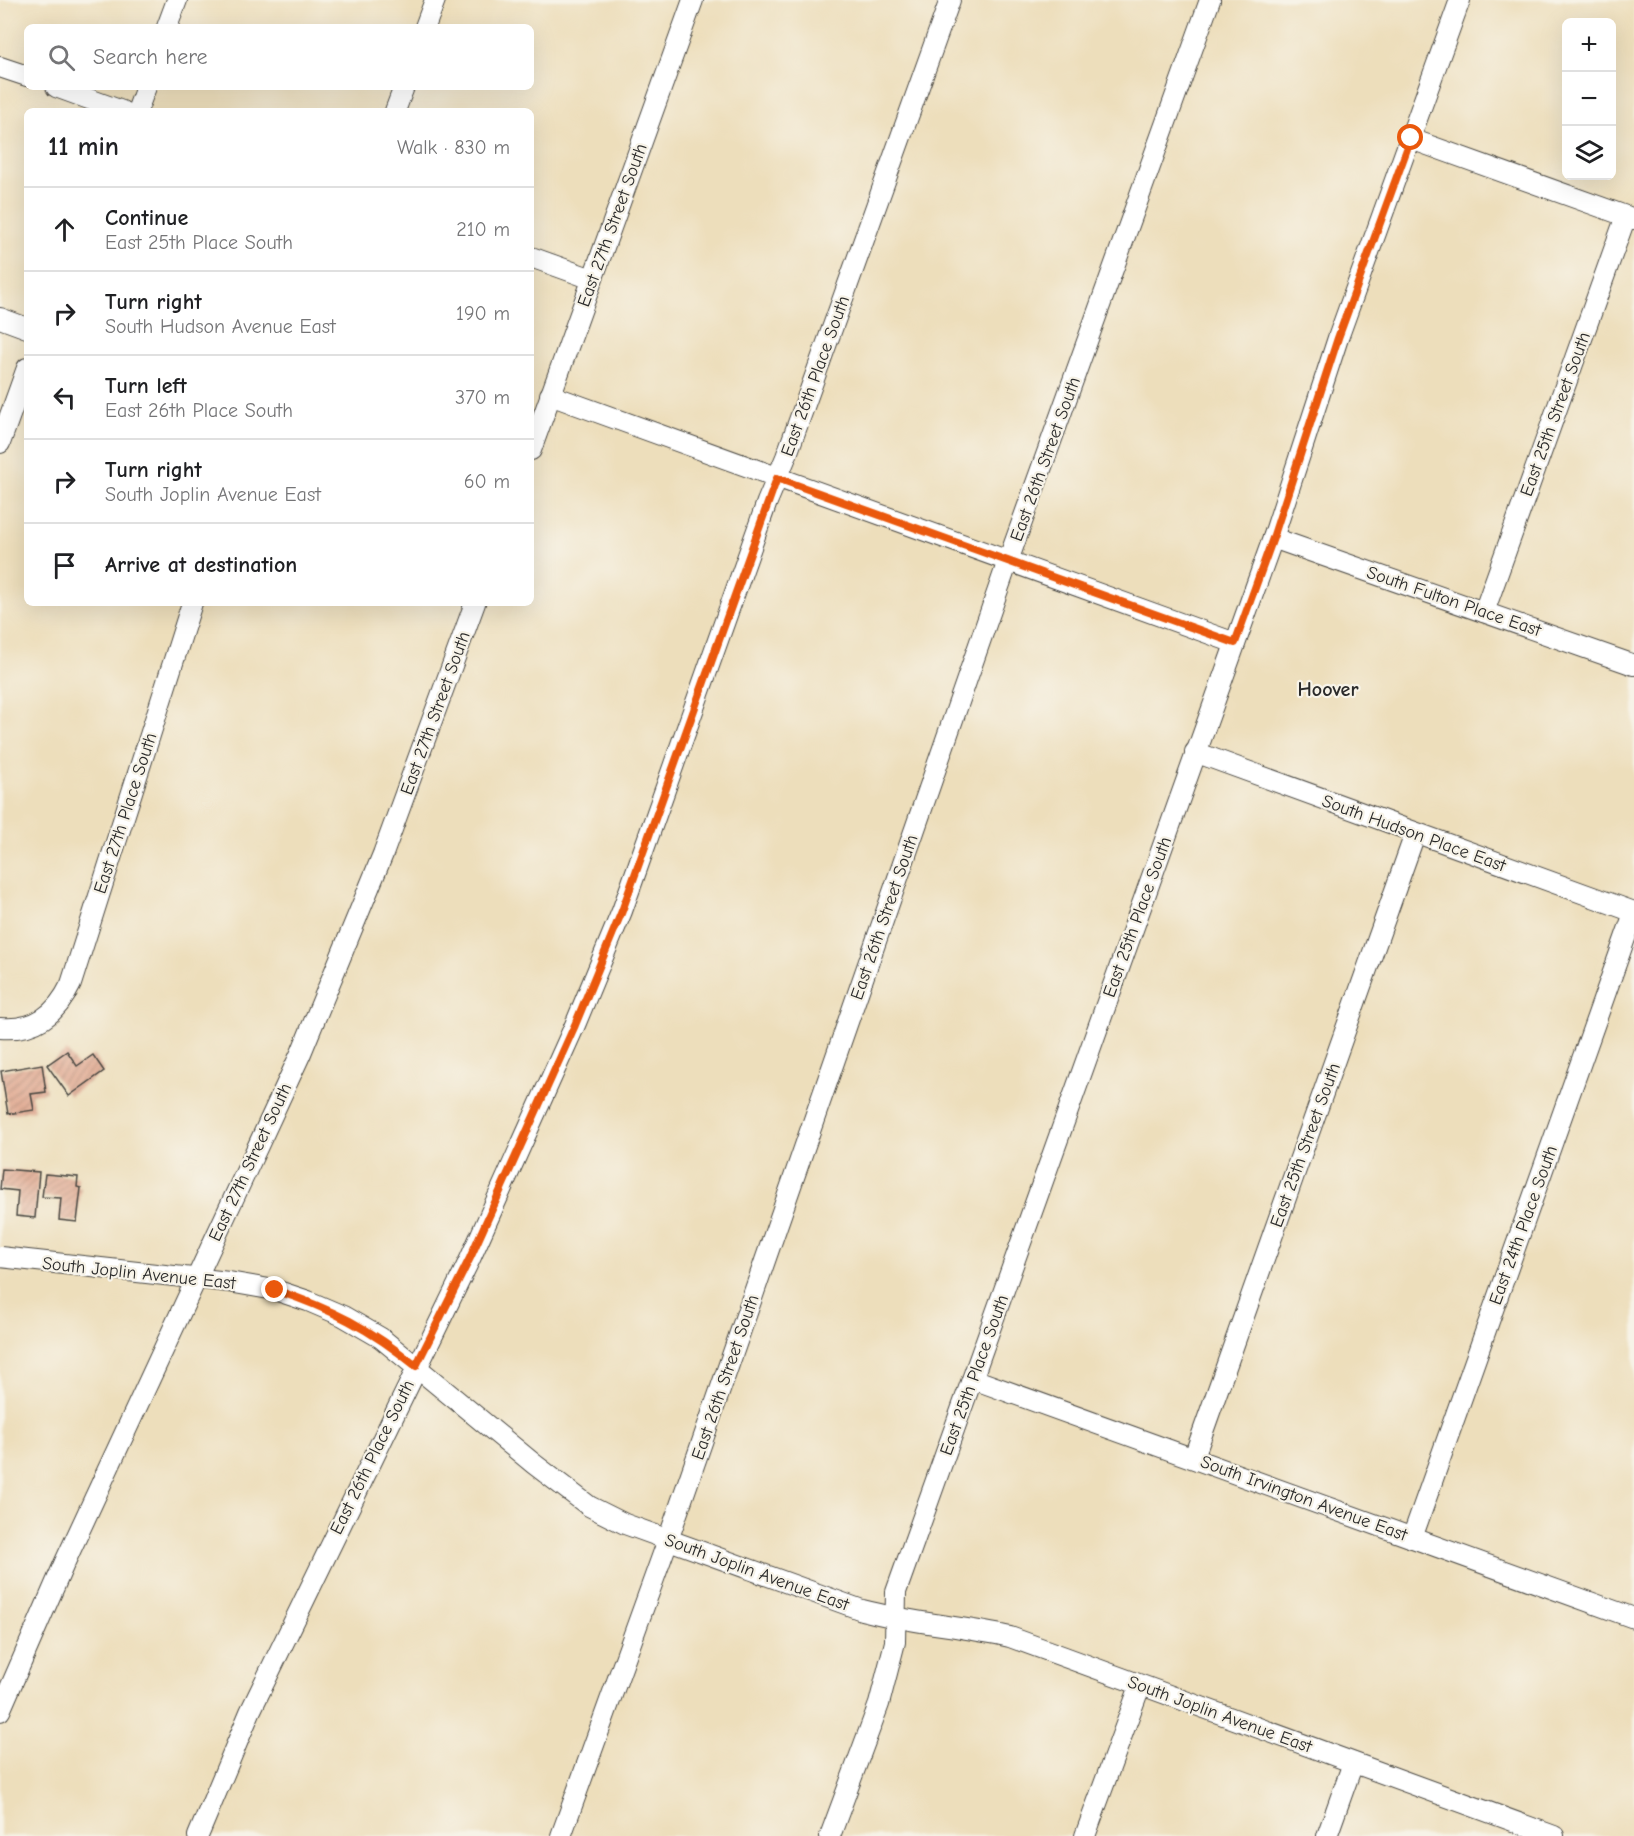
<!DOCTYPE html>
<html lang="en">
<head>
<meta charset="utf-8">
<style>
  :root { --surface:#fff; --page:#f2f2f2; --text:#202124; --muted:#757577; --line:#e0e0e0 }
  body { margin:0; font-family:"Comic Neue",sans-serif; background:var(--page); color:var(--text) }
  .controls { position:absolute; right:18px; top:18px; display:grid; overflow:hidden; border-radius:9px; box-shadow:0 6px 24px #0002 }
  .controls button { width:54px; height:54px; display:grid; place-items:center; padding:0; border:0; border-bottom:2px solid var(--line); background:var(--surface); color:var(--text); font:30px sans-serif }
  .stop { position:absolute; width:18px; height:18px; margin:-14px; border:4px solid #ea580c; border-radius:50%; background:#fff }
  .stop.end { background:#ea580c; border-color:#fff; box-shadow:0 2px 6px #0008 }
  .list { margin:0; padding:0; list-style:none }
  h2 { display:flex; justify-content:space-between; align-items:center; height:78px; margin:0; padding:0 24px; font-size:26px }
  h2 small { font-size:20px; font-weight:400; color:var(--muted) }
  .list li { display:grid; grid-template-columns:39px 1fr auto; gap:18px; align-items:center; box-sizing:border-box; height:84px; padding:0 24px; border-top:2px solid var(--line) }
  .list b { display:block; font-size:22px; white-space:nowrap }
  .list p { margin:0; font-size:20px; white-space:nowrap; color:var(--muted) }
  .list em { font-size:20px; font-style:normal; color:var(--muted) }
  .icon { flex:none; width:33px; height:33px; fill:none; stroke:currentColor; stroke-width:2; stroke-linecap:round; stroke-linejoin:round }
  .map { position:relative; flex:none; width:1634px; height:1836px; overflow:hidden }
  .search { position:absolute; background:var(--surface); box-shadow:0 6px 24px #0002; left:24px; top:24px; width:510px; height:66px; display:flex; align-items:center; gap:15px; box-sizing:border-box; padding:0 21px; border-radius:9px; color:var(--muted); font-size:22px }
  .panel { position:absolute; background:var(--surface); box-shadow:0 6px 24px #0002; left:24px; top:108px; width:510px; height:498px; border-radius:9px }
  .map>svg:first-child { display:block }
</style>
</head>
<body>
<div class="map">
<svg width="1634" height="1836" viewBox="0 0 1634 1836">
  <defs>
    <pattern id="building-hatch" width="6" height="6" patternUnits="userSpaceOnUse" patternTransform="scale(1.5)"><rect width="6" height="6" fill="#dfa389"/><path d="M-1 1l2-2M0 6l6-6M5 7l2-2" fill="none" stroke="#b58570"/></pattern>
  </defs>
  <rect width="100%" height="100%" fill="#f7f3e8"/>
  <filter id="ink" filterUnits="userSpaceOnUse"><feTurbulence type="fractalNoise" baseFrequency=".0167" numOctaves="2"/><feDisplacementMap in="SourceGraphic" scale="12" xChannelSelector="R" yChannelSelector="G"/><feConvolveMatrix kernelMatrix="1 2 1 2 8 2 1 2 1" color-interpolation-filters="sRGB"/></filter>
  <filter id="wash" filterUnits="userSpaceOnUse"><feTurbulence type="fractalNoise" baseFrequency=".008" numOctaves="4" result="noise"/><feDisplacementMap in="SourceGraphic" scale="24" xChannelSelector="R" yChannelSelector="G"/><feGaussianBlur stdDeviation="1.35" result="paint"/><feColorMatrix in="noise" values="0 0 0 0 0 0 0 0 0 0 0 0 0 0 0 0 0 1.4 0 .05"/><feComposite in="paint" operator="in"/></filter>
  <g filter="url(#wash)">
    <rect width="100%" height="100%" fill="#eddebb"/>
    <g id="blocks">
      <g fill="url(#building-hatch)">
        <path d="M67 1051 77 1066 93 1055 104 1071 69 1096 47 1065Z"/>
        <path d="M42 1064 46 1092 31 1094 34 1110 8 1114 1 1071Z"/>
        <path d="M2 1169 39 1172 35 1218 16 1216 18 1191 0 1189Z"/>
        <path d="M45 1174 78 1177 77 1187 81 1188 77 1222 59 1220 61 1198 42 1197Z"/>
      </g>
    </g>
  </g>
  <g filter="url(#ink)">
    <use href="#blocks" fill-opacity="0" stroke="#484641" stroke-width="1.5"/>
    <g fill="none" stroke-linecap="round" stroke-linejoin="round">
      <g stroke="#484641" stroke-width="22">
        <g id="minor">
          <path d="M167 27 177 0"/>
          <path d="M425 27 435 0"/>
          <path d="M0 67 27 76"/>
          <path d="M56 87 122 111"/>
          <path d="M137 111 146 87"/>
          <path d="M395 111 404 87"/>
          <path d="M1411 139 1634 219"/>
          <path d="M531 257 592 279"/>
          <path d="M0 318 27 328"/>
          <path d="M550 395 1235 643"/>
          <path d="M0 443 27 368"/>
          <path d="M531 450 693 0"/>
          <path d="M1273 538 1634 665"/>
          <path d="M1484 612 1626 216"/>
          <path d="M1195 752 1634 912"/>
          <path d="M0 1028C35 1031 56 1015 71 984L192 603"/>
          <path d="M0 1257 229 1282 275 1290 308 1301 343 1316 381 1338 534 1464 589 1506 625 1524 862 1610C911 1623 961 1626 1010 1637L1554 1836"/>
          <path d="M973 1379 1634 1618"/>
          <path d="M1194 1457 1415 834"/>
          <path d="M1412 1538 1634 913"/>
          <path d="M0 1711 64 1564 301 1053 383 854 475 603"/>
          <path d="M198 1836 250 1712 470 1259 575 1025 622 911 767 502 786 457 950 0"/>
          <path d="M561 1836 668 1540 1008 561 1210 0"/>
          <path d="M830 1836 879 1704 895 1642 896 1592 1273 538 1338 338 1460 0"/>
          <path d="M1085 1836 1140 1686"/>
          <path d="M1327 1836 1353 1763"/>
        </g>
      </g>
      <use href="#minor" stroke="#fff" stroke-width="20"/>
    </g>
  </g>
  <g fill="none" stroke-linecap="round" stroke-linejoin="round" filter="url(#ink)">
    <path stroke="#ea580c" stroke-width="8" d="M275 1290C330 1308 371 1329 416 1366L470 1258 575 1025 622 911 777 478 1235 643 1273 538 1338 338 1411 138"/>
  </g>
  <g text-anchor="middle" stroke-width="4.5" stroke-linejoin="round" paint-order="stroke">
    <g font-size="18" fill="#2b2b2b" stroke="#f7f3e8">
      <text transform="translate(612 225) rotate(-70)" y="6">East 27th Street South</text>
      <text transform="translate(815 376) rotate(-70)" y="6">East 26th Place South</text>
      <text transform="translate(1555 414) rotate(-70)" y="6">East 25th Street South</text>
      <text transform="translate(1045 459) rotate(-70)" y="6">East 26th Street South</text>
      <text transform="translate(1454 601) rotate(19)" y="6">South Fulton Place East</text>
      <text transform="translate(435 713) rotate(-70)" y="6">East 27th Street South</text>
      <text transform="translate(125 813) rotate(-72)" y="6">East 27th Place South</text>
      <text transform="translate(1414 833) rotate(20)" y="6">South Hudson Place East</text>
      <text transform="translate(884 917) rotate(-71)" y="6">East 26th Street South</text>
      <text transform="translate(1137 917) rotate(-70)" y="6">East 25th Place South</text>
      <text transform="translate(1305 1145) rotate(-70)" y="6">East 25th Street South</text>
      <text transform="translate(250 1162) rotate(-65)" y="6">East 27th Street South</text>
      <text transform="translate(1523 1225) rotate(-70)" y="6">East 24th Place South</text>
      <text transform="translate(139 1273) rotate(6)" y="6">South Joplin Avenue East</text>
      <text transform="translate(974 1375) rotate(-70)" y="6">East 25th Place South</text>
      <text transform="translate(725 1377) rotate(-71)" y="6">East 26th Street South</text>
      <text transform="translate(372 1457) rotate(-64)" y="6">East 26th Place South</text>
      <text transform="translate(1304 1498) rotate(20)" y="6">South Irvington Avenue East</text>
      <text transform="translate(757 1572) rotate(20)" y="6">South Joplin Avenue East</text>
      <text transform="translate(1220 1714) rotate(20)" y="6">South Joplin Avenue East</text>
    </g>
    <g font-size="20" font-weight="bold" fill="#2b2b2b" stroke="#f7f3e8">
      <text x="1328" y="696">Hoover</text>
    </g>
  </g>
</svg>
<div class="controls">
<button>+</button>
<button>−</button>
<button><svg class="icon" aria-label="layers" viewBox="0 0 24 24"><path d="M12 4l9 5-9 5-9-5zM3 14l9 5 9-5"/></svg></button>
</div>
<div class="stop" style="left:1411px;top:138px"></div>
<div class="stop end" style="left:275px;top:1290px"></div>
<div class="search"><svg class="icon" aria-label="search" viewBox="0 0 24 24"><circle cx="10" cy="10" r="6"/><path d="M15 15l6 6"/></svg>Search here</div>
<section class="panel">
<h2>11 min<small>Walk · 830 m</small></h2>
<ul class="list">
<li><svg class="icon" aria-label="ahead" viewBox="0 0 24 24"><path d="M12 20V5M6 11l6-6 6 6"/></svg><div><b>Continue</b><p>East 25th Place South</p></div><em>210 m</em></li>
<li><svg class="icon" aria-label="right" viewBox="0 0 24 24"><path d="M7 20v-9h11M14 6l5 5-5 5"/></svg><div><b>Turn right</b><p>South Hudson Avenue East</p></div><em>190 m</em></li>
<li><svg class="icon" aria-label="left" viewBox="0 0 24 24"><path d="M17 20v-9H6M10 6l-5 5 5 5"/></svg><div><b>Turn left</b><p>East 26th Place South</p></div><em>370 m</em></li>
<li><svg class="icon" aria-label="right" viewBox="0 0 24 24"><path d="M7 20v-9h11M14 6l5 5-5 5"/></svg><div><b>Turn right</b><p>South Joplin Avenue East</p></div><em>60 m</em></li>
<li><svg class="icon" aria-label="arrive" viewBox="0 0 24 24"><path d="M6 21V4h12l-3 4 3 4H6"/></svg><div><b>Arrive at destination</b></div></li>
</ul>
</section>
</div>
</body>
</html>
